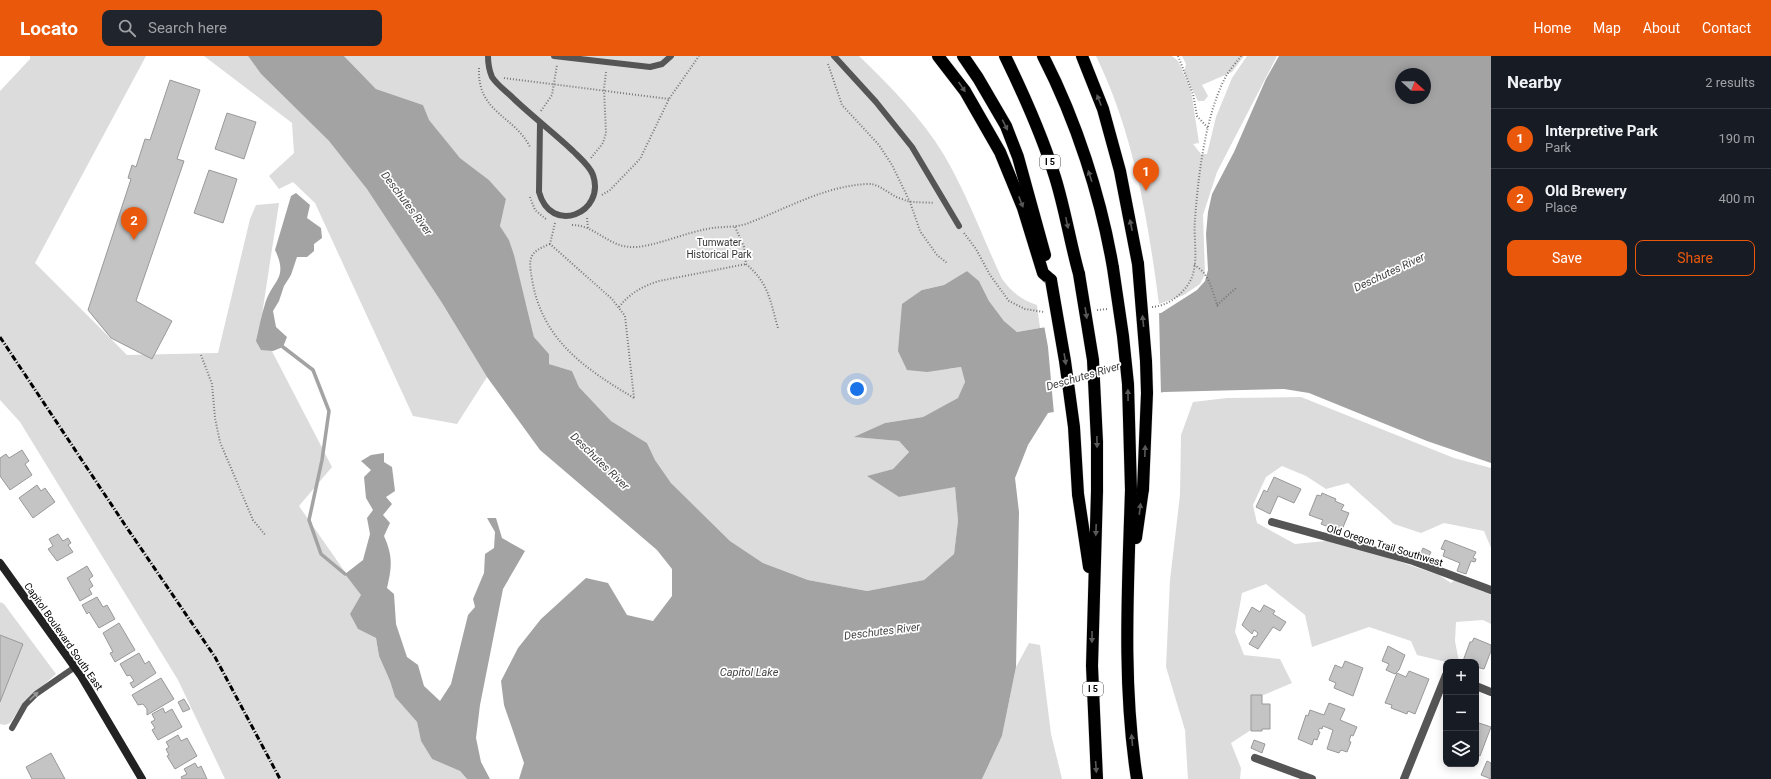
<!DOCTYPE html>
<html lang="en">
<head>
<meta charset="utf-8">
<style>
  :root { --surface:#171b24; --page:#20242c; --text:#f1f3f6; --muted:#9ea1a6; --line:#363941; --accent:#ea580c }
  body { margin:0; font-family:Roboto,sans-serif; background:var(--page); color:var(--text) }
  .controls { position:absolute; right:12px; bottom:12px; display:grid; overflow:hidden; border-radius:8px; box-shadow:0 2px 10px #0003 }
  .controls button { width:36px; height:36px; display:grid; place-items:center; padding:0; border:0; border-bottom:1px solid var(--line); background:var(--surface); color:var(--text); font:20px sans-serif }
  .compass { position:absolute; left:1395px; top:12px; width:36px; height:36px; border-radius:50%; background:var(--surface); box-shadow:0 2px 10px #0003; rotate:111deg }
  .you { position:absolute; left:857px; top:333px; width:14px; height:14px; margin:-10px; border:3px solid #fff; border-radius:50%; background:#1a73e8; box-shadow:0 0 0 6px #1a73e833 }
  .badge { display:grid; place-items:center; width:26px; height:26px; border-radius:50%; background:var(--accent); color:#fff; font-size:13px; font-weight:700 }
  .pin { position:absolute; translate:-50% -33px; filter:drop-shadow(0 1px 2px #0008) }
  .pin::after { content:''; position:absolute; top:21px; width:14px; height:12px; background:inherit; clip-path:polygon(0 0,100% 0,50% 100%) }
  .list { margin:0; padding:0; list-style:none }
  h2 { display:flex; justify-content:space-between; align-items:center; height:52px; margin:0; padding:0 16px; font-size:17px }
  h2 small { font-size:13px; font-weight:400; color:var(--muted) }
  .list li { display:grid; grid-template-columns:26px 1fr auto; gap:12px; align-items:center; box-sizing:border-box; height:60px; padding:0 16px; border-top:1px solid var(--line) }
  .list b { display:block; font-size:15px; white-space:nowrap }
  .list p { margin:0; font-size:13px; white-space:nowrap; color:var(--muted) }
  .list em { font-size:13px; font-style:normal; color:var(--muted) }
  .actions { display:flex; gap:8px; padding:12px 16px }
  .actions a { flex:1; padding:9px 0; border:1px solid var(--accent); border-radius:8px; text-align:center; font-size:14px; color:var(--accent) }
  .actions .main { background:var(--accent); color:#fff }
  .icon { flex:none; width:22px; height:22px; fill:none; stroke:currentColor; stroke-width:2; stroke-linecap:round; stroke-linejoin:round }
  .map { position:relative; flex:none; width:1491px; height:723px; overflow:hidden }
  header { display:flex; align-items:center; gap:24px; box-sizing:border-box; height:56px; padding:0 20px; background:var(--accent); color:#fff }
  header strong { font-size:19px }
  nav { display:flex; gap:22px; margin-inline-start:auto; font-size:14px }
  .search { width:280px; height:36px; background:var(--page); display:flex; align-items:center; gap:10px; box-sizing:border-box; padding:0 14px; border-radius:8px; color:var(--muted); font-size:15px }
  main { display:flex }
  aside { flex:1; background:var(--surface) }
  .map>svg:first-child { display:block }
</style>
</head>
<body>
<header>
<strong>Locato</strong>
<div class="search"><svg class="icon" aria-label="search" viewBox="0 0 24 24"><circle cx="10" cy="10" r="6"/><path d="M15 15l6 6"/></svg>Search here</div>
<nav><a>Home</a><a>Map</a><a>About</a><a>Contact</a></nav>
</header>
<main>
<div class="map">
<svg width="1491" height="723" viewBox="0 0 1491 723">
  <rect width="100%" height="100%" fill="#fff"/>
  <g fill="#dcdcdc">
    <path d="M30 0H146L35 207 127 299 218 297 250 163 256 149 279 147 260 272 332 411 299 450 361 539 358 573 376 582 379 600 390 625 395 641 417 666 421 685 432 703 460 715 467 723H225L178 624 20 366 0 344V35L30 3Z"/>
    <path d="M204 0H248L261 18 329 85 368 133 442 247 487 321 457 368 413 360 315 147 293 126 279 133 269 120 294 97 292 67Z"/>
    <path d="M344 0H859C890 30 921 61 944 99 967 138 983 182 1002 223 1012 236 1021 244 1037 249L1040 272 1017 276 1004 265 989 245 979 225 967 215 944 229 922 234 949 313 961 311 965 326 959 342 923 361 885 367 856 381 899 385 909 396 893 413 868 420 899 441 955 430 958 465 954 498 924 524 867 535 808 524 763 507 730 485 671 427 655 404 647 387 611 365 579 331 572 315 549 308V298L534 281 527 252 509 184 500 170 506 143 489 124 460 102 428 64 423 49 376 33Z"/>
    <path d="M1096 0H1172L1178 5 1191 34 1199 87 1193 88 1201 98H1207L1216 61 1232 22 1247 0H1277L1217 116 1203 159 1205 218 1200 228 1184 239 1159 248C1148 164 1134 78 1096 0Z"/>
    <path d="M1182 0H1244L1232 16 1202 29 1208 40 1204 45H1198L1184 17 1186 8Z"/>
    <path d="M1301 341 1454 402 1491 412V492L1484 475 1444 467 1421 477 1394 468 1348 427 1326 433 1306 420 1282 410 1266 421 1253 449 1257 467 1295 488 1336 484 1439 519 1451 527 1460 519 1472 523 1481 535 1491 537V568L1483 564 1456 566 1455 585 1459 606H1446L1417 599 1411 585 1369 571 1312 591 1305 559 1266 528 1242 537 1235 576 1244 599 1280 603 1292 627 1254 643 1251 674 1231 687 1241 712 1240 723H1188L1185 674 1166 611 1170 524 1180 439 1181 379 1193 346 1227 342Z"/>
    <path d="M0 546 4 548 56 618 24 646 10 667 5 669 0 668V646L23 588 0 579Z"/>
    <path d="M1029 587 1040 589 1051 678 1062 723H982L1002 680 1016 611Z"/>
  </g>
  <g fill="#a3a3a3" fill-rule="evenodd">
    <path d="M248 0H344L376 33 423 49 429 64 460 102 489 124 506 143 500 170 509 184 514 199 534 281 549 298V308L572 315 579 331 611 365 647 387 655 404 671 427 730 485 763 507 808 524 867 535 924 524 954 498 958 465 955 431 899 441 867 420 893 413 909 396 899 385 854 381 885 367 923 361 958 342 965 326 961 311 927 316 907 314 898 295 902 248 922 234 944 229 967 215 979 225 989 245 1004 265 1017 276 1040 272 1161 257 1197 234 1205 225 1208 214 1206 178 1208 156 1212 138 1234 96 1266 23 1279 0H1491V407L1427 385 1309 337 1284 333 1164 336 1048 357 1028 389 1015 422 1019 456 1016 611 1002 680 982 723H519L524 707 504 649 501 625 518 592 541 563 586 522 608 527 627 559 653 565 672 540V513L657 494 540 394 487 321 442 247 367 133 329 85 261 18ZM1401 18H1425V42H1401Z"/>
    <path d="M296 137 310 149 307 162 321 172 322 182 314 188V195L307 201H297L291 219 284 230 279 245 273 255 276 271 287 281 283 291 273 295 261 294 256 285C259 273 261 260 265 248 272 224 289 223 275 194L291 140Z"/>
    <path d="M384 397V406L392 411 395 435 386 441 392 448 383 459 390 467 384 480C393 500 392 511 387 532L394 538 396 568 407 601 418 609 424 630 440 645 451 628 468 559 475 551 473 543 484 517 485 498 494 492 495 476 487 462H496L502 482 525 495 503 533 480 649 476 682 481 706 490 723H467L460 715 432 703 421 685 417 666 395 641 390 625 379 600 376 582 358 573 350 558 361 539 345 518 363 504 370 478 367 462 373 454 366 442 364 421 371 414 361 405 371 399Z"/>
  </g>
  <path fill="#fff" d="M1159 255 1161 339 1054 358 1048 291 1044 269Z"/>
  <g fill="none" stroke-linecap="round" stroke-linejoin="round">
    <path stroke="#a3a3a3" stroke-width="3.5" d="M283 291 313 314 329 355 322 404 309 464 321 498 345 518"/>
  </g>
  <g fill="#c4c4c4" stroke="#999">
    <path d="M170 24 200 34 177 103 184 105 136 245 172 265 152 303 111 282 88 254 131 123 128 122 132 109 136 111 145 83 150 84Z"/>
    <path d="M227 57 256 66 244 103 215 93Z"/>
    <path d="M209 114 237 123 223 167 194 157Z"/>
    <path d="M22 394 29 405 25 408 32 419 10 434 0 420V402L6 398 9 402Z"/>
    <path d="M1274 421 1301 433 1294 447 1278 440 1270 458 1256 451 1264 434 1267 436Z"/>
    <path d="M37 429 41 435 45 432 55 446 33 462 19 442Z"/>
    <path d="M1322 437 1336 443 1335 445 1344 449 1341 454 1349 457 1341 476 1321 468 1323 464 1309 459 1317 439 1321 440Z"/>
    <path d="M58 478 63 485 68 482 71 487 68 489 73 496 57 505 48 493 53 490 49 483Z"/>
    <path d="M1445 484 1476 496 1473 502 1476 503 1475 506 1471 505 1466 518 1457 515 1460 507 1443 500 1445 494 1441 493Z"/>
    <path d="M1423 492 1431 496 1427 504 1419 501Z"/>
    <path d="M87 510 93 520 89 523 93 530 89 533 92 538 80 545 67 522Z"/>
    <path d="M97 541 103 551 107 549 115 563 99 572 89 556 87 558 82 549Z"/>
    <path d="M1264 549 1275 555 1273 558 1286 566 1280 575 1273 571 1258 593 1249 588 1254 580 1256 581 1258 577 1254 574 1252 578 1242 569 1252 551 1260 556Z"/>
    <path d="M119 567 135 594 115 606 110 597 113 596 103 577Z"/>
    <path d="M0 579 23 588 0 646Z"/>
    <path d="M1474 582 1491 589V595L1484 613 1476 611V606L1463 605 1470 586H1472Z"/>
    <path d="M1388 590 1405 599 1399 614 1395 618 1386 614 1389 608 1382 605Z"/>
    <path d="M139 597 145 608 149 605 156 617 133 632 130 627 134 625 130 619 127 620 120 608Z"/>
    <path d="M1345 605 1363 612 1353 640 1334 632 1336 627 1329 624 1335 609 1342 612Z"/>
    <path d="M1409 615 1429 623 1415 658 1408 655 1407 658 1391 652 1392 649 1385 647 1397 617 1406 621Z"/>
    <path d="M161 622 174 643 147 659V653L143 648 138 649 132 639Z"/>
    <path d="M1251 639H1262V648H1270V673H1262V675H1251Z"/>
    <path d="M184 643 190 653 183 656 178 646Z"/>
    <path d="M1329 647 1345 653 1340 664 1357 671 1353 680 1351 679 1349 685 1351 686 1347 696 1341 694 1339 697 1327 693 1333 674 1323 670 1322 673 1320 672 1318 675 1320 676 1317 684 1314 683 1312 689 1298 683 1306 659 1308 660 1310 654 1324 659Z"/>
    <path d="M163 652 165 657 172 653 182 671 158 684 152 674 155 672 151 666 155 664 152 658Z"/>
    <path d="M1476 666 1491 671 1480 700 1476 698Z"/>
    <path d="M178 679 181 685 187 682 197 700 175 713 167 700 169 699 166 693 169 691 166 686Z"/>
    <path d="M1254 684 1265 688 1262 697 1251 692Z"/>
    <path d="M51 697 65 723H32L26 711Z"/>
    <path d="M1487 705 1491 707V723L1481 719Z"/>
    <path d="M195 707 198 712 201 710 207 723H182L181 721 187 718 184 713Z"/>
  </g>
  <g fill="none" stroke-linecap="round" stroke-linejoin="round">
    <g stroke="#dbdbdb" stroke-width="13">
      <g id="highway">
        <path d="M938 0 965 35 1000 96 1023 152 1043 217 1051 224"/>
        <path d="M963 0 978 22 1006 70 1018 101 1045 199"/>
        <path d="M1005 0C1024 39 1042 79 1055 121 1065 153 1070 186 1079 218"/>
        <path d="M1043 0C1076 64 1101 141 1113 212"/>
        <path d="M1082 0 1103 53 1120 115 1138 208"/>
        <path d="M1131 434C1128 530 1122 628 1137 723"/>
        <path d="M1097 435 1092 610 1097 723"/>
        <path d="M1078 438 1089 511"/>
        <path d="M1136 482 1143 433"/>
      </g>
    </g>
    <g stroke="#777" stroke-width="2" stroke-dasharray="1 2" stroke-linecap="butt">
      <path d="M1178 0 1193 38 1197 60 1208 72"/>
      <path d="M828 8 842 49 879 89 892 109 910 146 920 175 937 199 947 207"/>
      <path d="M479 12C477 57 514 59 530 91"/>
      <path d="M504 22 669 43"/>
      <path d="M541 55 552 39 557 9"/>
      <path d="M591 102 603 87 606 77 604 33 606 16"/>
      <path d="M602 139 610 134 640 103 669 43 699 0"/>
      <path d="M530 141 535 154 547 164"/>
      <path d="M587 162 588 172"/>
      <path d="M555 167 550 188 612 243 625 260 634 342"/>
      <path d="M572 169C597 169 608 193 637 191 658 189 685 177 707 173 720 170 733 172 746 168 786 153 822 131 866 128 877 127 884 134 893 139 897 142 903 143 907 145 915 147 926 146 934 147"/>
      <path d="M735 171 744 191 746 208C769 227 770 245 778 272"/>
      <path d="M964 177 976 193 990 219 1009 245 1025 253 1044 256"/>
      <path d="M550 188C529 196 528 202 532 223 542 284 584 312 634 342"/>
      <path d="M1194 209C1210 217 1212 236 1218 251"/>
      <path d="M1217 249 1236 232"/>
      <path d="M619 251C630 237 643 230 659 225L746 208"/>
      <path d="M1152 251C1167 250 1181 240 1189 227 1200 209 1193 184 1195 164 1198 121 1205 61 1225 22 1229 14 1236 7 1241 0"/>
      <path d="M1097 254 1108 253"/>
      <path d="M201 299 212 328 215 362 220 386 253 464 266 480"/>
    </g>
    <g stroke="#555" stroke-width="6">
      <path d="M488 0C488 7 489 14 492 21 497 29 507 36 514 43 533 61 554 77 573 95 580 102 590 110 593 119 606 157 551 180 539 136L540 67"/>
      <path d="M554 0 650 11 662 8 671 0"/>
      <path d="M834 0 876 46 912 91 959 170"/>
      <path d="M12 672 25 649 36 638 75 611"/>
    </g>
    <g stroke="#555" stroke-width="8">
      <path d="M1272 466 1413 505 1491 534"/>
      <path d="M1476 630 1491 636"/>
      <path d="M1255 702 1312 723"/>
      <path d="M1404 723 1446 619"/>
    </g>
    <path stroke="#222" stroke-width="8" d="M0 507 81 620 142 723"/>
    <use href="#highway" stroke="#000" stroke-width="12"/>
    <path stroke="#000" stroke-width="3" stroke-dasharray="6 2 1 2" stroke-linecap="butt" d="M0 281 125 469 215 601 280 723"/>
    <g stroke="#dbdbdb" stroke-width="13" stroke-linecap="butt">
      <g id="highway-bridge">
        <path d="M1138 208 1146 305 1147 337 1143 433"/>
        <path d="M1113 212 1123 280 1128 328 1131 434"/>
        <path d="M1079 218 1093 304 1097 386V435"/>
        <path d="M1051 224 1065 305 1074 371 1078 438"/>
      </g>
    </g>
    <use href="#highway-bridge" stroke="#000" stroke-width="12"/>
  </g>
  <defs><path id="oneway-solid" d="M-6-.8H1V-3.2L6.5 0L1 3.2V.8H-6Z"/></defs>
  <g fill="#595959">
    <use href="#oneway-solid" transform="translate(962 31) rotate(56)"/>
    <use href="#oneway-solid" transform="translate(1099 44) rotate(-111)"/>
    <use href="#oneway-solid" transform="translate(1005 69) rotate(63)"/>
    <use href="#oneway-solid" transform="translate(1090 120) rotate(-108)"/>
    <use href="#oneway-solid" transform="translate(1021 146) rotate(69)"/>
    <use href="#oneway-solid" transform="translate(1067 167) rotate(78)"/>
    <use href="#oneway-solid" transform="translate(1131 169) rotate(-102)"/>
    <use href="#oneway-solid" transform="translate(1086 257) rotate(81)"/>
    <use href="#oneway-solid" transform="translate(1143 265) rotate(-96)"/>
    <use href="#oneway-solid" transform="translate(1065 303) rotate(81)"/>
    <use href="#oneway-solid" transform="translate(1128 339) rotate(-91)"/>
    <use href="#oneway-solid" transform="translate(1097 386) rotate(89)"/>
    <use href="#oneway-solid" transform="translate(1145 395) rotate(-88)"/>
    <use href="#oneway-solid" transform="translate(1140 453) rotate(-83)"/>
    <use href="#oneway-solid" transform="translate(1096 474) rotate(92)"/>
    <use href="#oneway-solid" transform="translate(1092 581) rotate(91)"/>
    <use href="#oneway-solid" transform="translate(1132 684) rotate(-95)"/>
    <use href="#oneway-solid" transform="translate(1096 711) rotate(86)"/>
  </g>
  <use fill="#999" href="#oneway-solid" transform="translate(34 640) rotate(-44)"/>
  <g text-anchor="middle" stroke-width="3.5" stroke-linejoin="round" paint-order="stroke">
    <g fill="#fff" stroke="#4c4c4c" stroke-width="1">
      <rect x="1040" y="99" width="20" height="14" rx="3"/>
      <rect x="1083" y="626" width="20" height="14" rx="3"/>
    </g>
    <g font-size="9" font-weight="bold" fill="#000">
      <text x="1050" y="109">I 5</text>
      <text x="1093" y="636">I 5</text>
    </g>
    <g font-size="10" fill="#333" stroke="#fff">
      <text x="719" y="190">Tumwater<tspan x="719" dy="12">Historical Park</tspan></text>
    </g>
    <g font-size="10" fill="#000" stroke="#fff">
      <text transform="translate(1385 489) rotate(17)" y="4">Old Oregon Trail Southwest</text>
      <text transform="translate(64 580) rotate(55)" y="4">Capitol Boulevard South East</text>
    </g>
    <g font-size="11" font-style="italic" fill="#444" stroke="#fff">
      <text transform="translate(407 147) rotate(53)" y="4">Deschutes River</text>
      <text transform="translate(1389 216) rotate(-25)" y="4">Deschutes River</text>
      <text transform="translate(1083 320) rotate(-16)" y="4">Deschutes River</text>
      <text transform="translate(600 405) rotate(44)" y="4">Deschutes River</text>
      <text transform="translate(882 575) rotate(-7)" y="4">Deschutes River</text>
      <text x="749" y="620">Capitol Lake</text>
    </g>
  </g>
</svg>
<div class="controls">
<button>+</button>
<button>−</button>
<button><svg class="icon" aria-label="layers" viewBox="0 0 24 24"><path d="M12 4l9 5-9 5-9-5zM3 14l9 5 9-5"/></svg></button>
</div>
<svg class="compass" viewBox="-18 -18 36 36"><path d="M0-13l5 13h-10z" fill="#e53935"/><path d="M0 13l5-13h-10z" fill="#9ea1a6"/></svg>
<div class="you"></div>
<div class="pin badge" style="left:1146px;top:135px">1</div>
<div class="pin badge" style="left:134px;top:184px">2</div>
</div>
<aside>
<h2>Nearby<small>2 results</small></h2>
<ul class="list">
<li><span class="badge">1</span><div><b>Interpretive Park</b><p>Park</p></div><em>190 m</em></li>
<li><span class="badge">2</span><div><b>Old Brewery</b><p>Place</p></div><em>400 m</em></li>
</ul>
<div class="actions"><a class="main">Save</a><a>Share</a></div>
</aside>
</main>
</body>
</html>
